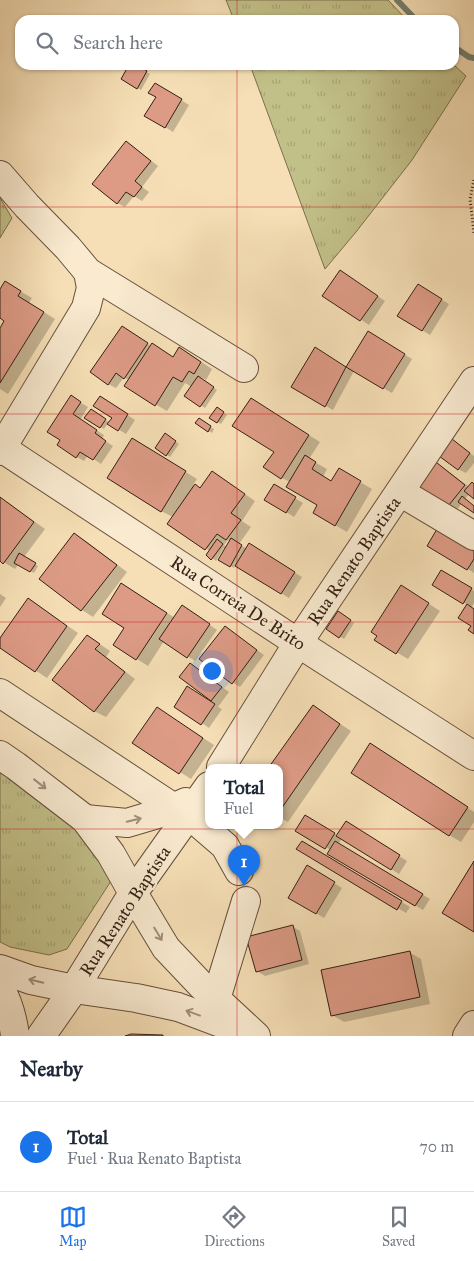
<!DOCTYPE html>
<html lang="en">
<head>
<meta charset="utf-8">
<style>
  :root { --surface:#fff; --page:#f2f2f3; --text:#1f2937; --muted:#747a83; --line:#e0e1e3; --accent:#1a73e8 }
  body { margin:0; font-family:"IM FELL Great Primer",serif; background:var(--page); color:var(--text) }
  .you { position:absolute; left:211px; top:670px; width:18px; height:18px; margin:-12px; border:4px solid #fff; border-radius:50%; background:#1a73e8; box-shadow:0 0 0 8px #1a73e833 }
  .badge { display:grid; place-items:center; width:32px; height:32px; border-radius:50%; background:var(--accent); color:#fff; font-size:16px; font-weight:700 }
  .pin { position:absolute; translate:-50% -41px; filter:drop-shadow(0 1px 2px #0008) }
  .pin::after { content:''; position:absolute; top:26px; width:18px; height:15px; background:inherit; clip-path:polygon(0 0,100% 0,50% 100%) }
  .popup { position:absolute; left:205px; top:764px; width:78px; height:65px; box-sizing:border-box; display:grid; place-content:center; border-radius:10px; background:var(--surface); filter:drop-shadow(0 1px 4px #0005); font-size:16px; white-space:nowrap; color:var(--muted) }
  .popup b { font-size:19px; color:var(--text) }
  .popup::after { content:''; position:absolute; left:50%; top:100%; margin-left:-10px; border:10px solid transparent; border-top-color:var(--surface) }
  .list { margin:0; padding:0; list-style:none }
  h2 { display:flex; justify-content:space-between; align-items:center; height:65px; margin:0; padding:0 20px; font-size:21px }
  h2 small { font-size:16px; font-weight:400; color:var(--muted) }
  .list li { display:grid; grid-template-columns:32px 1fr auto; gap:15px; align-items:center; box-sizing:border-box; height:90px; padding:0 20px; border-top:1px solid var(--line) }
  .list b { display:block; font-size:19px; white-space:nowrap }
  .list p { margin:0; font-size:16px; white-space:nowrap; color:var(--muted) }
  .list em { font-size:16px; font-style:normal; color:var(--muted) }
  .icon { flex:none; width:28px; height:28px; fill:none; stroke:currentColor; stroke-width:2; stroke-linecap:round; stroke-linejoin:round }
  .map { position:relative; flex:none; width:474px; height:1036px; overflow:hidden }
  .search { position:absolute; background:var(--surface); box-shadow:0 1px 4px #0004; left:15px; right:15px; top:15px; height:55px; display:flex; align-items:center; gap:12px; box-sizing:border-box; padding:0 18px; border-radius:15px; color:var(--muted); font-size:19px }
  .sheet { height:155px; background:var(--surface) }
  nav { display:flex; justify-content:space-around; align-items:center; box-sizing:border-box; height:70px; border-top:1px solid var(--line); background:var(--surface); font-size:14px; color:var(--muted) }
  nav a { display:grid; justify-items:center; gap:2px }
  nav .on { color:var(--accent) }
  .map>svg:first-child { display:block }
</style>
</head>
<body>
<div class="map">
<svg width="474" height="1036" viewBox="0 0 474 1036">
  <defs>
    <pattern id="grass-tufts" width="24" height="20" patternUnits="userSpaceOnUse" patternTransform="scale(1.25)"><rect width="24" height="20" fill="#c2c089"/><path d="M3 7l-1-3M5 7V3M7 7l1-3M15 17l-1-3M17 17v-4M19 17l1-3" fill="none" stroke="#a7a575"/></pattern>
  </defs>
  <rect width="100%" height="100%" fill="#f6dfb6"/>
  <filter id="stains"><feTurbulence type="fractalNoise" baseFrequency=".004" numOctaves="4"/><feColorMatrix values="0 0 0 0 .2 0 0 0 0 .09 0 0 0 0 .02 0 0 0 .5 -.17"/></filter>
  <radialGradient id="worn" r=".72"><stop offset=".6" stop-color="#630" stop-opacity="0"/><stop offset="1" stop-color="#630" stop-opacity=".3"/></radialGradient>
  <g fill="url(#grass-tufts)" stroke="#7c704e">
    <path d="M226 0H388L407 20H234Z"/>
    <path d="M250 65H454L466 76 412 160 356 232 325 269Z"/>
    <path d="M0 198 12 218 0 238Z"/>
    <path d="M0 766 63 816 102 852 111 881 67 949 49 955 10 947 0 942Z"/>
  </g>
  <g fill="#0003" fill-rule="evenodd">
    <path d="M131 65H134L150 74 141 90 123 79Z"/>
    <path d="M155 84 189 105 173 132 146 115 157 97Z"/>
    <path d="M126 142 134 147 158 166 142 187 149 192 142 201 134 196 125 207 117 203Z"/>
    <path d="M348 276 385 301 369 325 324 295Z"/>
    <path d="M6 283 32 298 29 303 55 319 8 394 0 389V330L6 321 0 317V292Z"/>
    <path d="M418 286 449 304 430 335 399 316Z"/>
    <path d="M130 332 151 346 174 358 191 355 212 369 206 380 201 377 199 379 217 390 205 408 186 396 192 387 185 383 167 411 155 404 129 380 124 377 116 388 108 384Z"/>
    <path d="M368 333 412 359 392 393 354 371 333 410 292 386 323 353 347 369Z"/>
    <path d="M71 397 88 407 80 420 104 435 102 439 113 446 101 464 88 455 84 461 77 457 62 440Z"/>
    <path d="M108 402 135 420 126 434 108 423 104 429 86 418 91 410 110 423 113 417Z"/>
    <path d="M262 406 320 442 309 459 327 469 323 477 332 482 339 470 372 489 347 532 314 513 319 505 290 482 282 478Z"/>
    <path d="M217 409 227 415 221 424 211 418Z"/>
    <path d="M199 420 214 429 212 433 197 423Z"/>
    <path d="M165 435 179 444 170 457 156 448Z"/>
    <path d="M452 441 474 456V463L466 473 458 469Z"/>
    <path d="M144 446 197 479 193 485 201 489 223 479 255 501 242 521 251 527 239 544 247 549 249 545 302 577 289 598 235 565 234 568 220 560 226 549 224 548 216 561 208 555 210 551 169 523 173 517 161 511ZM228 540 230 541 227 547 224 545Z"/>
    <path d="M432 461 440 465 469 487 474 485V497L469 494 465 499 474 506V512L462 503 454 514 446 509Z"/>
    <path d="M282 490 303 503 294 517 266 499Z"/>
    <path d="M0 499 10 504 45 529 24 557 38 566 34 573 19 564 15 569 0 560Z"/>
    <path d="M75 534 86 541 127 572 93 617 82 610 41 579Z"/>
    <path d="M429 545 474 552V573L468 569Z"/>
    <path d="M441 572 474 591V603L471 608 474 609V633L468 605 433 585Z"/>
    <path d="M133 591 175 618 190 611 217 630 195 661 164 641 148 666 115 645 126 628Z"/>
    <path d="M412 593 440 611 408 659 376 640Z"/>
    <path d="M0 594 6 598 0 607Z"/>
    <path d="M39 606 78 633 47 678 0 647V640Z"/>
    <path d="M339 612 354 623 344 639 328 629Z"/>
    <path d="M225 628 264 655 240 687 232 682Z"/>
    <path d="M88 636 110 651 106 657 135 679 106 717 94 711Z"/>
    <path d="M198 669 229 692 218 707 222 709 209 728 202 723 211 699Z"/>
    <path d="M313 706 351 731 288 822 279 817V767H271Z"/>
    <path d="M168 715 214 745 191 779 134 743Z"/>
    <path d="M382 752 474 812V822L461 842 449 835Z"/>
    <path d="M305 817 338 836 354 827 407 861 399 874 342 838 338 845 430 899 423 910 329 853 331 850 297 830Z"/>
    <path d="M302 843 410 907 406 913 298 849Z"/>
    <path d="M308 867 342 888 324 918 289 897Z"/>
    <path d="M292 926 300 931 309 964 265 976 257 971Z"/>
    <path d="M409 952 421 959 430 1004 344 1022 332 1015Z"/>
  </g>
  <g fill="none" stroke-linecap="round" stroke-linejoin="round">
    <g stroke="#737e6f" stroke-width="6">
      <path d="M397 0 416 20"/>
      <path d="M454 47 469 57 474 58"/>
    </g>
  </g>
  <g fill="#dd9b86" stroke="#351f14">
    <path d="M129 65H137L147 71 137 89 121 79Z"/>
    <path d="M155 83 182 99 165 128 144 116 156 97 148 93Z"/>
    <path d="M126 141 151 161 135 181 142 187 134 197 126 192 117 204 92 184Z"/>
    <path d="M340 270 378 296 360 321 322 296Z"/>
    <path d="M5 281 21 291 18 296 44 312 0 383V328L4 321 0 318V289Z"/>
    <path d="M418 284 442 299 422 331 397 316Z"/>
    <path d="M122 326 148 343 124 379 116 373 108 385 90 372Z"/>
    <path d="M368 331 405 354 383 389 346 367Z"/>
    <path d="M152 343 173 357 179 347 201 362 194 374 189 371 182 382 173 377 155 406 124 386Z"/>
    <path d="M315 347 346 367 325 407 291 387Z"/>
    <path d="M198 376 214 387 200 407 184 396Z"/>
    <path d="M71 395 81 402 73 414 97 430 95 433 106 441 93 460 80 452 76 458 57 445 60 440 47 432Z"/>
    <path d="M100 396 128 414 118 431 107 424 112 418 93 406Z"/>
    <path d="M251 398 309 435 281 479 263 467 274 452 232 426Z"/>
    <path d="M217 407 224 412 217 423 209 418Z"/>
    <path d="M91 409 106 419 100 428 84 418Z"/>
    <path d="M199 418 211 426 208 432 195 423Z"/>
    <path d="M165 433 176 441 166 456 155 448Z"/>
    <path d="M132 438 186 471 161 512 107 478Z"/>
    <path d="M452 439 470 453 458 470 439 456Z"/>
    <path d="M305 455 316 462 312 469 331 481 339 468 361 481 335 526 313 513 317 505 286 487Z"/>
    <path d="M432 459 465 485 445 510 412 485Z"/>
    <path d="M212 471 245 494 231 513 241 520 226 540 217 534 205 550 167 524 195 484 200 488Z"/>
    <path d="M472 482 474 484V499L464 491Z"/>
    <path d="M274 484 296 497 286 513 264 500Z"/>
    <path d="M462 496 474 506V513L458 502Z"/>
    <path d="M0 497 34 522 3 564 0 561Z"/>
    <path d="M437 529 474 551V559L467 570 427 546Z"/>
    <path d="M74 533 117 565 81 611 39 579Z"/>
    <path d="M231 538 242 545 230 567 218 560Z"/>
    <path d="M217 539 223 544 211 560 206 555Z"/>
    <path d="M249 543 295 572 281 594 235 566Z"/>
    <path d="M19 553 36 563 30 572 14 563Z"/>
    <path d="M441 570 472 588 463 604 432 585Z"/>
    <path d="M121 583 167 613 136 660 113 645 124 628 102 614Z"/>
    <path d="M401 585 429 603 396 654 374 640 377 636 371 632Z"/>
    <path d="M28 598 67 626 35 672 0 648V638Z"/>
    <path d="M467 604 474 609V634L468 630 471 626 458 618Z"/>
    <path d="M182 605 210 624 187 658 159 639Z"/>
    <path d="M338 611 351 620 339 638 326 629Z"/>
    <path d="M225 626 257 650 232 684 199 659Z"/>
    <path d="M87 635 100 644 95 649 125 672 94 712 52 680Z"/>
    <path d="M190 663 222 687 211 701 179 677Z"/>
    <path d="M187 686 215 704 201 725 174 707Z"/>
    <path d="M313 705 340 724 279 812V767H269Z"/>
    <path d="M157 707 203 738 179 774 132 743Z"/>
    <path d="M370 743 468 807 449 836 351 773Z"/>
    <path d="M305 815 335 833 325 849 295 831Z"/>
    <path d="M346 821 400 855 391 870 336 836Z"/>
    <path d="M302 841 402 901 397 910 296 849Z"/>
    <path d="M335 841 423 894 415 906 327 854Z"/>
    <path d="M474 861V932L442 913Z"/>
    <path d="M307 865 335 882 316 914 288 898Z"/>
    <path d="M293 925 302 960 256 972 246 937Z"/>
    <path d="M410 951 420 997 331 1016 321 970Z"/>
    <path d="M131 1034 163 1035V1036H125Z"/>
  </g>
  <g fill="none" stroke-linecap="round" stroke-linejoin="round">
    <g stroke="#654f3c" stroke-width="30">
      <g id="minor">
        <path d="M0 175 27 206 68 248 88 272 244 368"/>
        <path d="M0 447 298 643 474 756"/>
        <path d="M0 451 86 308 91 288 88 272"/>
        <path d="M400 492 474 536"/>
        <path d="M0 693 174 808"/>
        <path d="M0 755 16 766 85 819 111 854 133 893 166 948 201 985 256 1036"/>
        <path d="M221 767 298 643 474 381"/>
        <path d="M189 815 225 846 239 871"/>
        <path d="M85 819 127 823 164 812 186 802"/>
        <path d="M0 969 31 980 74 989 136 998 178 1007 245 1032"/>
        <path d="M0 987C8 1002 13 1019 15 1036"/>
        <path d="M216 999 246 901"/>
        <path d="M41 1036 74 989 133 893 209 786"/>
        <path d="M467 1036 474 1025"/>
      </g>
    </g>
    <path stroke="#351f14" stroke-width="3" stroke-dasharray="1 2.5" stroke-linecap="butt" d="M474 180 470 199 474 233"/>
    <use href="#minor" stroke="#f9ead0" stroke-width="28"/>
  </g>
  <defs><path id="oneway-shaft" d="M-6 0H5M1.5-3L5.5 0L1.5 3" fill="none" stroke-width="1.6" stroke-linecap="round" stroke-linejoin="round" transform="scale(1.25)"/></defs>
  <g stroke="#a18f7b">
    <use href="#oneway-shaft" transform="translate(40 784) rotate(38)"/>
    <use href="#oneway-shaft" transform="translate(134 820) rotate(-14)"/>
    <use href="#oneway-shaft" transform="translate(158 934) rotate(59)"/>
    <use href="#oneway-shaft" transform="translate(36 981) rotate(-166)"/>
    <use href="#oneway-shaft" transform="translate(193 1013) rotate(-160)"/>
  </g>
  <path fill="none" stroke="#d62828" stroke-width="1" stroke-opacity="0.55" d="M237 0V20M237 65V1036M0 207H474M0 414H474M0 622H474M0 829H474"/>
  <g text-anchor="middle" stroke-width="4.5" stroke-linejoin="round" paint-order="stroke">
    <g font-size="18" fill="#351f14" stroke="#f9ead0">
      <text transform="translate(354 561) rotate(-56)" y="6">Rua Renato Baptista</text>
      <text transform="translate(238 603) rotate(33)" y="6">Rua Correia De Brito</text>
      <text transform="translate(125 911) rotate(-57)" y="6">Rua Renato Baptista</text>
    </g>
  </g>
  <rect width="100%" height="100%" filter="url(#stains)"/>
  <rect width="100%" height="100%" fill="url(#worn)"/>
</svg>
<div class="you"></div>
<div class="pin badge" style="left:244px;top:886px">1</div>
<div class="popup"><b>Total</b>Fuel</div>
<div class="search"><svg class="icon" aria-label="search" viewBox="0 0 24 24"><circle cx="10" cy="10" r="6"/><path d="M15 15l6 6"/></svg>Search here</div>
</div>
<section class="sheet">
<h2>Nearby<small></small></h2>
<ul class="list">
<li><span class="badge">1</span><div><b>Total</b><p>Fuel · Rua Renato Baptista</p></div><em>70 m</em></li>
</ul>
</section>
<nav>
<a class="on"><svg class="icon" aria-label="map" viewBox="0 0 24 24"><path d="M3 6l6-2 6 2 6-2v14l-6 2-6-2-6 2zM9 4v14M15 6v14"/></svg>Map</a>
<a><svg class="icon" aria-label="directions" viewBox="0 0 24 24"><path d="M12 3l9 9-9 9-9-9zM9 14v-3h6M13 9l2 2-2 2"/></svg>Directions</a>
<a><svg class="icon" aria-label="saved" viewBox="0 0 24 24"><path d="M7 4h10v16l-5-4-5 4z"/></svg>Saved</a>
</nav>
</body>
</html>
